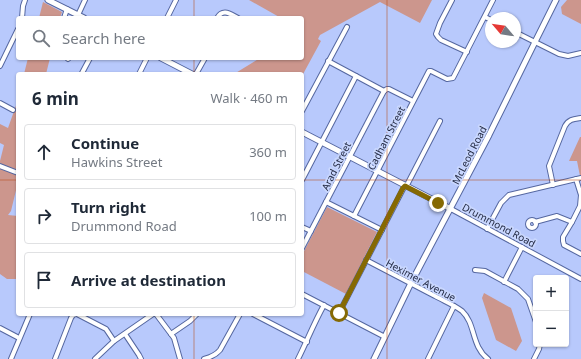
<!DOCTYPE html>
<html lang="en">
<head>
<meta charset="utf-8">
<style>
  :root { --surface:#fff; --page:#f6f6f7; --text:#1f2937; --muted:#747a83; --line:#e0e1e3 }
  body { margin:0; font-family:"Noto Sans",sans-serif; background:var(--page); color:var(--text) }
  .controls { position:absolute; right:12px; bottom:12px; display:grid; overflow:hidden; border-radius:4px; box-shadow:0 1px 3px #0004 }
  .controls button { width:36px; height:36px; display:grid; place-items:center; padding:0; border:0; border-bottom:1px solid var(--line); background:var(--surface); color:var(--text); font:20px sans-serif }
  .compass { position:absolute; left:485px; top:12px; width:36px; height:36px; border-radius:50%; background:var(--surface); box-shadow:0 1px 3px #0004; rotate:299deg }
  .stop { position:absolute; width:12px; height:12px; margin:-9px; border:3px solid #856903; border-radius:50%; background:#fff }
  .stop.end { background:#856903; border-color:#fff; box-shadow:0 1px 4px #0008 }
  .list { margin:0; padding:0; list-style:none }
  h2 { display:flex; justify-content:space-between; align-items:center; height:52px; margin:0; padding:0 16px; font-size:17px }
  h2 small { font-size:13px; font-weight:400; color:var(--muted) }
  .list li { display:grid; grid-template-columns:26px 1fr auto; gap:12px; align-items:center; box-sizing:border-box; height:56px; margin:0 8px 8px; padding:0 8px; border:1px solid var(--line); border-radius:4px }
  .list b { display:block; font-size:15px; white-space:nowrap }
  .list p { margin:0; font-size:13px; white-space:nowrap; color:var(--muted) }
  .list em { font-size:13px; font-style:normal; color:var(--muted) }
  .icon { flex:none; width:22px; height:22px; fill:none; stroke:currentColor; stroke-width:2; stroke-linecap:round; stroke-linejoin:round }
  .map { position:relative; flex:none; width:581px; height:359px; overflow:hidden }
  .search { position:absolute; background:var(--surface); box-shadow:0 1px 3px #0004; left:16px; top:16px; width:288px; height:44px; display:flex; align-items:center; gap:10px; box-sizing:border-box; padding:0 14px; border-radius:4px; color:var(--muted); font-size:15px }
  .panel { position:absolute; background:var(--surface); box-shadow:0 1px 3px #0004; left:16px; top:72px; width:288px; height:244px; border-radius:4px }
  .map>svg:first-child { display:block }
</style>
</head>
<body>
<div class="map">
<svg width="581" height="359" viewBox="0 0 581 359">
  <rect width="100%" height="100%" fill="#b8c9fc"/>
  <g fill="#cc968d">
    <path d="M249 0H432L420 23 380 2 320 35 318 39 321 41 302 76V74H234L260 58H302V32L303 31 302 30V18H281Z"/>
    <path d="M567 0H581V24L562 14 561 7Z"/>
    <path d="M43 2 62 12 60 18H39Z"/>
    <path d="M28 58H50L46 74H24Z"/>
    <path d="M18 100V182L11 211 8 215 18 216V279H7L0 274V161L4 145 0 143V124L8 128Z"/>
    <path d="M580 137H581V175L580 176 577 161H569Z"/>
    <path d="M327 207 377 232 346 294 302 271V255Z"/>
    <path d="M484 293 511 308 522 341 516 351 496 340 482 298Z"/>
  </g>
  <g fill="none" stroke-linecap="round" stroke-linejoin="round">
    <g stroke="#5567a0" stroke-width="6">
      <g id="minor">
        <path d="M452 0 440 23 436 34 438 37 441 40 467 52"/>
        <path d="M78 15 85 0"/>
        <path d="M485 17 491 20"/>
        <path d="M22 18 23 6 25 0"/>
        <path d="M64 18 67 9"/>
        <path d="M167 18 176 0"/>
        <path d="M217 18C223 8 230 14 238 18"/>
        <path d="M515 32 559 54 568 56 581 53"/>
        <path d="M68 59 69 58"/>
        <path d="M328 61 384 91"/>
        <path d="M0 66 18 29"/>
        <path d="M82 73 90 58"/>
        <path d="M139 74 147 58"/>
        <path d="M196 74 205 58"/>
        <path d="M384 91 387 89H389L413 101"/>
        <path d="M0 103 13 110"/>
        <path d="M302 111 347 27"/>
        <path d="M0 166 18 173"/>
        <path d="M576 179 581 195 580 206 572 222 563 237V241L564 245 581 254"/>
        <path d="M302 180 356 76"/>
        <path d="M553 185 549 166 565 126C569 119 574 119 581 118"/>
        <path d="M326 202 382 230"/>
        <path d="M451 209 581 279"/>
        <path d="M354 216 429 71H431L447 79 453 78 493 0"/>
        <circle cx="532" cy="224" r="4"/>
        <path d="M535 222 557 216 572 222"/>
        <path d="M302 227 311 231"/>
        <path d="M487 229 501 203 509 195 581 178"/>
        <path d="M302 248 384 91"/>
        <path d="M366 260C389 272 412 284 435 296 444 301 454 305 462 311 476 324 471 346 488 359"/>
        <path d="M475 270 485 271 518 289 528 299 536 322"/>
        <path d="M504 282 522 247"/>
        <path d="M302 294 385 337"/>
        <path d="M339 313 403 189 408 183 440 121"/>
        <path d="M77 314 106 329 114 341"/>
        <path d="M156 314 174 338 180 359"/>
        <path d="M253 314 307 342"/>
        <path d="M0 328 19 338"/>
        <path d="M125 334 139 355 141 359"/>
        <path d="M171 334 190 321 197 314"/>
        <path d="M11 359 30 314"/>
        <path d="M55 359 71 318 73 315 76 314"/>
        <path d="M95 359 114 341 153 314"/>
        <path d="M204 359C211 357 216 355 220 350L240 314"/>
        <path d="M298 359C307 341 314 323 324 305"/>
        <path d="M428 359 454 306"/>
        <path d="M534 359 539 349 540 344"/>
      </g>
    </g>
    <g stroke="#5567a0" stroke-width="7">
      <g id="major">
        <path d="M48 0 84 18"/>
        <path d="M161 58 192 74"/>
        <path d="M302 132 451 209"/>
        <path d="M374 359 411 283 489 135 535 42 556 0"/>
      </g>
    </g>
    <use href="#minor" stroke="#fff" stroke-width="4"/>
    <use href="#major" stroke="#fff" stroke-width="5"/>
  </g>
  <g fill="none" stroke-linecap="round" stroke-linejoin="round">
    <path stroke="#856903" stroke-width="5" d="M339 313 403 188 405 186 438 203"/>
  </g>
  <path fill="none" stroke="#b74d1a" stroke-width="1" stroke-opacity="0.55" d="M194 0V18M387 0V359M194 58V74M0 180H18M302 180H581M194 314V359"/>
  <g text-anchor="middle" stroke-width="3.5" stroke-linejoin="round" paint-order="stroke">
    <g font-size="10" fill="#232a43" stroke="#c9d7fe">
      <text transform="translate(386 138) rotate(-63)" y="4">Cadham Street</text>
      <text transform="translate(469 155) rotate(-63)" y="4">McLeod Road</text>
      <text transform="translate(336 166) rotate(-63)" y="4">Arad Street</text>
      <text transform="translate(499 225) rotate(28)" y="4">Drummond Road</text>
      <text transform="translate(421 280) rotate(28)" y="4">Heximer Avenue</text>
    </g>
  </g>
</svg>
<div class="controls">
<button>+</button>
<button>−</button>
</div>
<svg class="compass" viewBox="-18 -18 36 36"><path d="M0-13l5 13h-10z" fill="#e53935"/><path d="M0 13l5-13h-10z" fill="#747a83"/></svg>
<div class="stop" style="left:339px;top:313px"></div>
<div class="stop end" style="left:438px;top:203px"></div>
<div class="search"><svg class="icon" aria-label="search" viewBox="0 0 24 24"><circle cx="10" cy="10" r="6"/><path d="M15 15l6 6"/></svg>Search here</div>
<section class="panel">
<h2>6 min<small>Walk · 460 m</small></h2>
<ul class="list">
<li><svg class="icon" aria-label="ahead" viewBox="0 0 24 24"><path d="M12 20V5M6 11l6-6 6 6"/></svg><div><b>Continue</b><p>Hawkins Street</p></div><em>360 m</em></li>
<li><svg class="icon" aria-label="right" viewBox="0 0 24 24"><path d="M7 20v-9h11M14 6l5 5-5 5"/></svg><div><b>Turn right</b><p>Drummond Road</p></div><em>100 m</em></li>
<li><svg class="icon" aria-label="arrive" viewBox="0 0 24 24"><path d="M6 21V4h12l-3 4 3 4H6"/></svg><div><b>Arrive at destination</b></div></li>
</ul>
</section>
</div>
</body>
</html>
